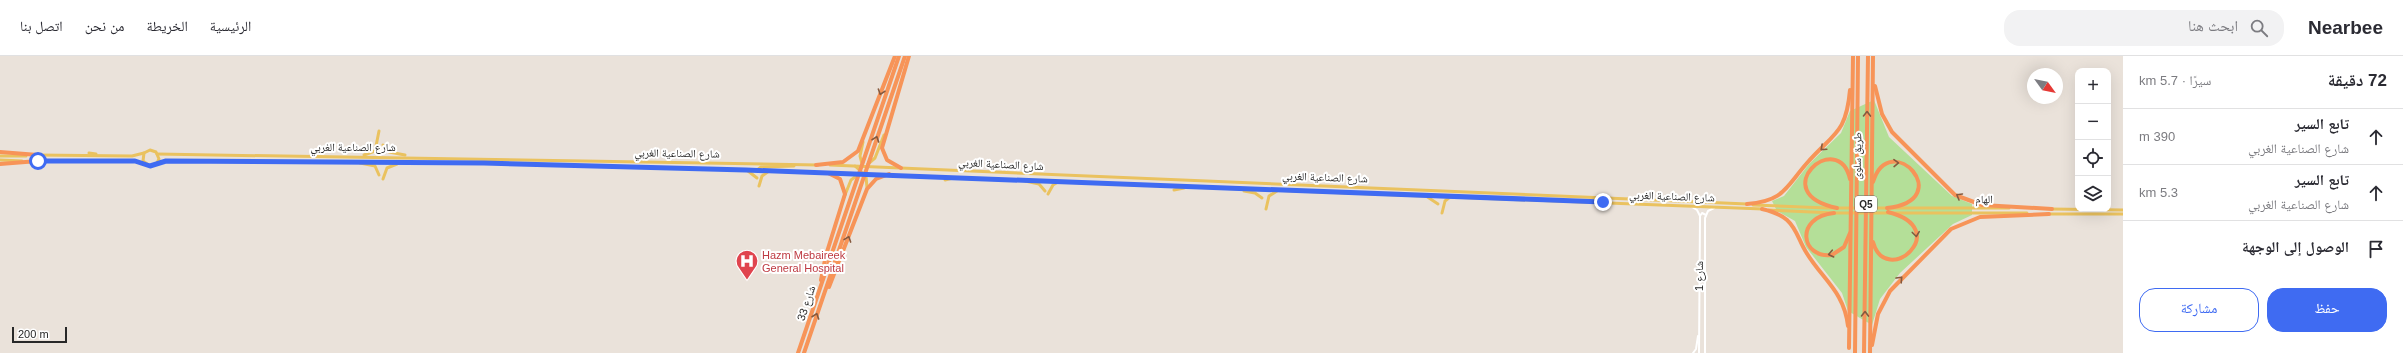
<!DOCTYPE html>
<html lang="ar">
<head>
<meta charset="utf-8">
<style>
  :root { --surface:#fff; --page:#f2f2f3; --text:#2b2b33; --muted:#7c7c81; --line:#e1e1e2; --accent:#3f6bf2 }
  body { margin:0; font-family:Arial,"Noto Naskh Arabic",sans-serif; background:var(--page); color:var(--text); direction:rtl }
  .controls { position:absolute; right:12px; top:12px; display:grid; overflow:hidden; border-radius:8px; box-shadow:0 4px 16px #0002 }
  .controls button { width:36px; height:36px; display:grid; place-items:center; padding:0; border:0; border-bottom:1px solid var(--line); background:var(--surface); color:var(--text); font:20px sans-serif }
  .compass { position:absolute; left:2027px; top:12px; width:36px; height:36px; border-radius:50%; background:var(--surface); box-shadow:0 4px 16px #0002; rotate:123deg }
  .scale { position:absolute; left:12px; bottom:10px; width:55px; box-sizing:border-box; padding-left:4px; border:2px solid #282828; border-top:0; font-size:11px; line-height:14px; white-space:nowrap; color:#282828; -webkit-text-stroke:3px #fff; paint-order:stroke }
  .stop { position:absolute; width:12px; height:12px; margin:-9px; border:3px solid #3f6bf2; border-radius:50%; background:#fff }
  .stop.end { background:#3f6bf2; border-color:#fff; box-shadow:0 1px 4px #0008 }
  .list { margin:0; padding:0; list-style:none }
  h2 { display:flex; justify-content:space-between; align-items:center; height:52px; margin:0; padding:0 16px; font-size:17px }
  h2 small { font-size:13px; font-weight:400; color:var(--muted) }
  .list li { display:grid; grid-template-columns:26px 1fr auto; gap:12px; align-items:center; box-sizing:border-box; height:56px; padding:0 16px; border-top:1px solid var(--line) }
  .list b { display:block; font-size:15px; white-space:nowrap }
  .list p { margin:0; font-size:13px; white-space:nowrap; color:var(--muted) }
  .list em { font-size:13px; font-style:normal; color:var(--muted) }
  .actions { display:flex; gap:8px; padding:12px 16px }
  .actions a { flex:1; padding:9px 0; border:1px solid var(--accent); border-radius:16px; text-align:center; font-size:14px; color:var(--accent) }
  .actions .main { background:var(--accent); color:#fff }
  .icon { flex:none; width:22px; height:22px; fill:none; stroke:currentColor; stroke-width:2; stroke-linecap:round; stroke-linejoin:round }
  .map { position:relative; flex:none; width:2123px; height:297px; overflow:hidden; direction:ltr }
  header { display:flex; align-items:center; gap:24px; box-sizing:border-box; height:56px; padding:0 20px; background:var(--surface); border-bottom:1px solid var(--line) }
  header strong { font-size:19px }
  nav { display:flex; gap:22px; margin-inline-start:auto; font-size:14px }
  .search { width:280px; height:36px; background:var(--page); display:flex; align-items:center; gap:10px; box-sizing:border-box; padding:0 14px; border-radius:16px; color:var(--muted); font-size:15px }
  main { display:flex }
  aside { flex:1; background:var(--surface) }
  .map>svg:first-child { display:block }
</style>
</head>
<body>
<header>
<strong>Nearbee</strong>
<div class="search"><svg class="icon" aria-label="search" viewBox="0 0 24 24"><circle cx="10" cy="10" r="6"/><path d="M15 15l6 6"/></svg>ابحث هنا</div>
<nav><a>الرئيسية</a><a>الخريطة</a><a>من نحن</a><a>اتصل بنا</a></nav>
</header>
<main>
<aside>
<h2>72 دقيقة<small>سيرًا · 5.7 km</small></h2>
<ul class="list">
<li><svg class="icon" aria-label="ahead" viewBox="0 0 24 24"><path d="M12 20V5M6 11l6-6 6 6"/></svg><div><b>تابع السير</b><p>شارع الصناعية الغربي</p></div><em>390 m</em></li>
<li><svg class="icon" aria-label="ahead" viewBox="0 0 24 24"><path d="M12 20V5M6 11l6-6 6 6"/></svg><div><b>تابع السير</b><p>شارع الصناعية الغربي</p></div><em>5.3 km</em></li>
<li><svg class="icon" aria-label="arrive" viewBox="0 0 24 24"><path d="M6 21V4h12l-3 4 3 4H6"/></svg><div><b>الوصول إلى الوجهة</b></div></li>
</ul>
<div class="actions"><a class="main">حفظ</a><a>مشاركة</a></div>
</aside>
<div class="map">
<svg width="2123" height="297" viewBox="0 0 2123 297">
  <rect width="100%" height="100%" fill="#eae2da"/>
  <path fill="#b4df98" d="M1874 44 1889 81 1952 140 1972 148V159L1953 168 1900 217 1880 243 1872 269 1848 255 1842 237 1806 191 1795 165 1777 155 1772 145 1784 140 1809 108 1841 77 1850 55Z"/>
  <g fill="none" stroke-linecap="round" stroke-linejoin="round">
    <g stroke="#fff" stroke-width="2">
      <path d="M1692 151 1697 154 1700 160 1699 297"/>
      <path d="M1700 160 1702 157 1706 159"/>
      <path d="M1693 297 1696 293 1698 280"/>
      <path d="M1705 297V162L1708 155 1714 152"/>
    </g>
    <g stroke="#eac25f" stroke-width="3">
      <path d="M383 89 389 96 405 99"/>
      <path d="M89 97 96 98"/>
      <path d="M157 98 818 109"/>
      <path d="M36 99 132 100 144 97"/>
      <path d="M364 99 375 95 379 75"/>
      <path d="M0 100H26"/>
      <path d="M0 104 22 105"/>
      <path d="M36 105H135L144 107"/>
      <path d="M157 107 159 103 156 96 150 94 144 97 143 105 150 110 166 105 483 107 747 114 1763 153"/>
      <path d="M360 107 375 110 379 119"/>
      <path d="M862 108 860 100 863 86"/>
      <path d="M868 108 875 102 884 79"/>
      <path d="M830 109 1747 148"/>
      <path d="M855 110 866 120 867 132"/>
      <path d="M757 114 761 111 794 110"/>
      <path d="M748 115 757 122"/>
      <path d="M383 123 387 112 397 108"/>
      <path d="M945 124 953 122"/>
      <path d="M1025 125 1039 128 1045 135"/>
      <path d="M759 130 762 120 769 115"/>
      <path d="M1174 134 1184 132"/>
      <path d="M1244 135 1255 137 1262 142"/>
      <path d="M1048 138 1053 129 1058 126"/>
      <path d="M845 139 851 124 859 118"/>
      <path d="M1426 140 1438 148"/>
      <path d="M1753 149 1827 152H2009"/>
      <path d="M1266 153 1269 140 1277 135"/>
      <path d="M2051 153 2123 154"/>
      <path d="M1769 154 1834 157H2027"/>
      <path d="M1442 157 1445 145 1450 141"/>
      <path d="M2047 158H2123"/>
    </g>
    <g stroke="#f79458" stroke-width="4">
      <path d="M1875 30 1882 58 1892 76 1955 139 1982 149 2052 153"/>
      <path d="M0 96 38 99"/>
      <path d="M0 108 38 105"/>
      <path d="M816 109 843 106 858 95 895 0"/>
      <path d="M901 112 887 104 882 92 909 0"/>
      <path d="M1873 126C1890 71 1958 144 1887 152"/>
      <path d="M1747 148C1784 145 1785 132 1807 107 1833 77 1846 79 1850 34"/>
      <path d="M1837 152C1764 137 1838 71 1850 123"/>
      <path d="M1762 153C1771 155 1780 158 1787 164 1797 173 1799 185 1806 196 1822 223 1844 235 1848 270"/>
      <path d="M1834 157C1794 161 1801 203 1832 199L1844 191 1850 177"/>
      <path d="M1873 186C1886 233 1955 173 1888 156"/>
      <path d="M821 224 826 199 845 138 840 123 828 117"/>
      <path d="M829 231 867 133 876 123 889 118"/>
      <path d="M1872 289 1878 258 1890 235 1951 173 1980 161 2049 158"/>
      <path d="M1849 292 1853 0"/>
      <path d="M798 297 899 0"/>
      <path d="M804 297 905 0"/>
      <path d="M1855 297 1858 0"/>
      <path d="M1864 297 1868 0"/>
      <path d="M1870 297 1873 0"/>
    </g>
  </g>
  <defs><path id="oneway-chevron" d="M-2-3.5L2.5 0L-2 3.5" fill="none" stroke-width="1.6" stroke-linecap="round" stroke-linejoin="round"/></defs>
  <g stroke="#85593e">
    <use href="#oneway-chevron" transform="translate(881 36) rotate(109)"/>
    <use href="#oneway-chevron" transform="translate(1867 58) rotate(-89)"/>
    <use href="#oneway-chevron" transform="translate(876 83) rotate(-71)"/>
    <use href="#oneway-chevron" transform="translate(1823 92) rotate(138)"/>
    <use href="#oneway-chevron" transform="translate(1896 107) rotate(-1)"/>
    <use href="#oneway-chevron" transform="translate(1959 140) rotate(-150)"/>
    <use href="#oneway-chevron" transform="translate(1916 178) rotate(83)"/>
    <use href="#oneway-chevron" transform="translate(848 183) rotate(-70)"/>
    <use href="#oneway-chevron" transform="translate(1831 198) rotate(168)"/>
    <use href="#oneway-chevron" transform="translate(1900 223) rotate(-47)"/>
    <use href="#oneway-chevron" transform="translate(1865 258) rotate(-89)"/>
    <use href="#oneway-chevron" transform="translate(816 260) rotate(-71)"/>
  </g>
  <g fill="none" stroke-linecap="round" stroke-linejoin="round">
    <path stroke="#3f6bf2" stroke-width="5" d="M38 105H135L150 110 166 105 484 107 746 114 1603 146"/>
  </g>
  <defs>
    <g id="hospital-pin" transform="scale(1.15)"><path d="M0 17L-7.5 6A9.5 9.5 0 1 1 7.5 6Z" fill="#e0444e" stroke="#fff"/><path d="M-5-5h3v3.5h4V-5h3V5h-3V1.5h-4V5h-3Z" fill="#fff"/></g>
  </defs>
  <g fill-rule="evenodd">
    <use href="#hospital-pin" x="747" y="205"/>
  </g>
  <g text-anchor="middle" stroke-width="4" stroke-linejoin="round" paint-order="stroke">
    <rect fill="#fff" stroke="#686868" stroke-width="1" x="1855" y="140" width="22" height="16" rx="3"/>
    <g font-size="10" font-weight="bold" fill="#282828">
      <text x="1866" y="152">Q5</text>
    </g>
    <g font-size="11" fill="#282828" stroke="#fff">
      <text x="353" y="95">شارع الصناعية الغربي</text>
      <text transform="translate(677 97) rotate(1)" y="4">شارع الصناعية الغربي</text>
      <text transform="translate(1857 100) rotate(-89)" y="4">طريق سلوى</text>
      <text transform="translate(1001 108) rotate(3)" y="4">شارع الصناعية الغربي</text>
      <text transform="translate(1325 121) rotate(2)" y="4">شارع الصناعية الغربي</text>
      <text transform="translate(1672 140) rotate(2)" y="4">شارع الصناعية الغربي</text>
      <text transform="translate(1984 143) rotate(1)" y="4">الهام</text>
      <text transform="translate(1699 220) rotate(-90)" y="4">شارع 1</text>
      <text transform="translate(806 247) rotate(-71)" y="4">شارع 33</text>
    </g>
    <g font-size="11" fill="#be3a42" stroke="#fff" text-anchor="start">
      <text x="762" y="203">Hazm Mebaireek<tspan x="762" dy="13">General Hospital</tspan></text>
    </g>
  </g>
</svg>
<div class="controls">
<button>+</button>
<button>−</button>
<button><svg class="icon" aria-label="locate" viewBox="0 0 24 24"><circle cx="12" cy="12" r="6"/><path d="M12 2v4M12 18v4M2 12h4M18 12h4"/></svg></button>
<button><svg class="icon" aria-label="layers" viewBox="0 0 24 24"><path d="M12 4l9 5-9 5-9-5zM3 14l9 5 9-5"/></svg></button>
</div>
<svg class="compass" viewBox="-18 -18 36 36"><path d="M0-13l5 13h-10z" fill="#e53935"/><path d="M0 13l5-13h-10z" fill="#7c7c81"/></svg>
<div class="scale">200 m</div>
<div class="stop" style="left:38px;top:105px"></div>
<div class="stop end" style="left:1603px;top:146px"></div>
</div>
</main>
</body>
</html>
